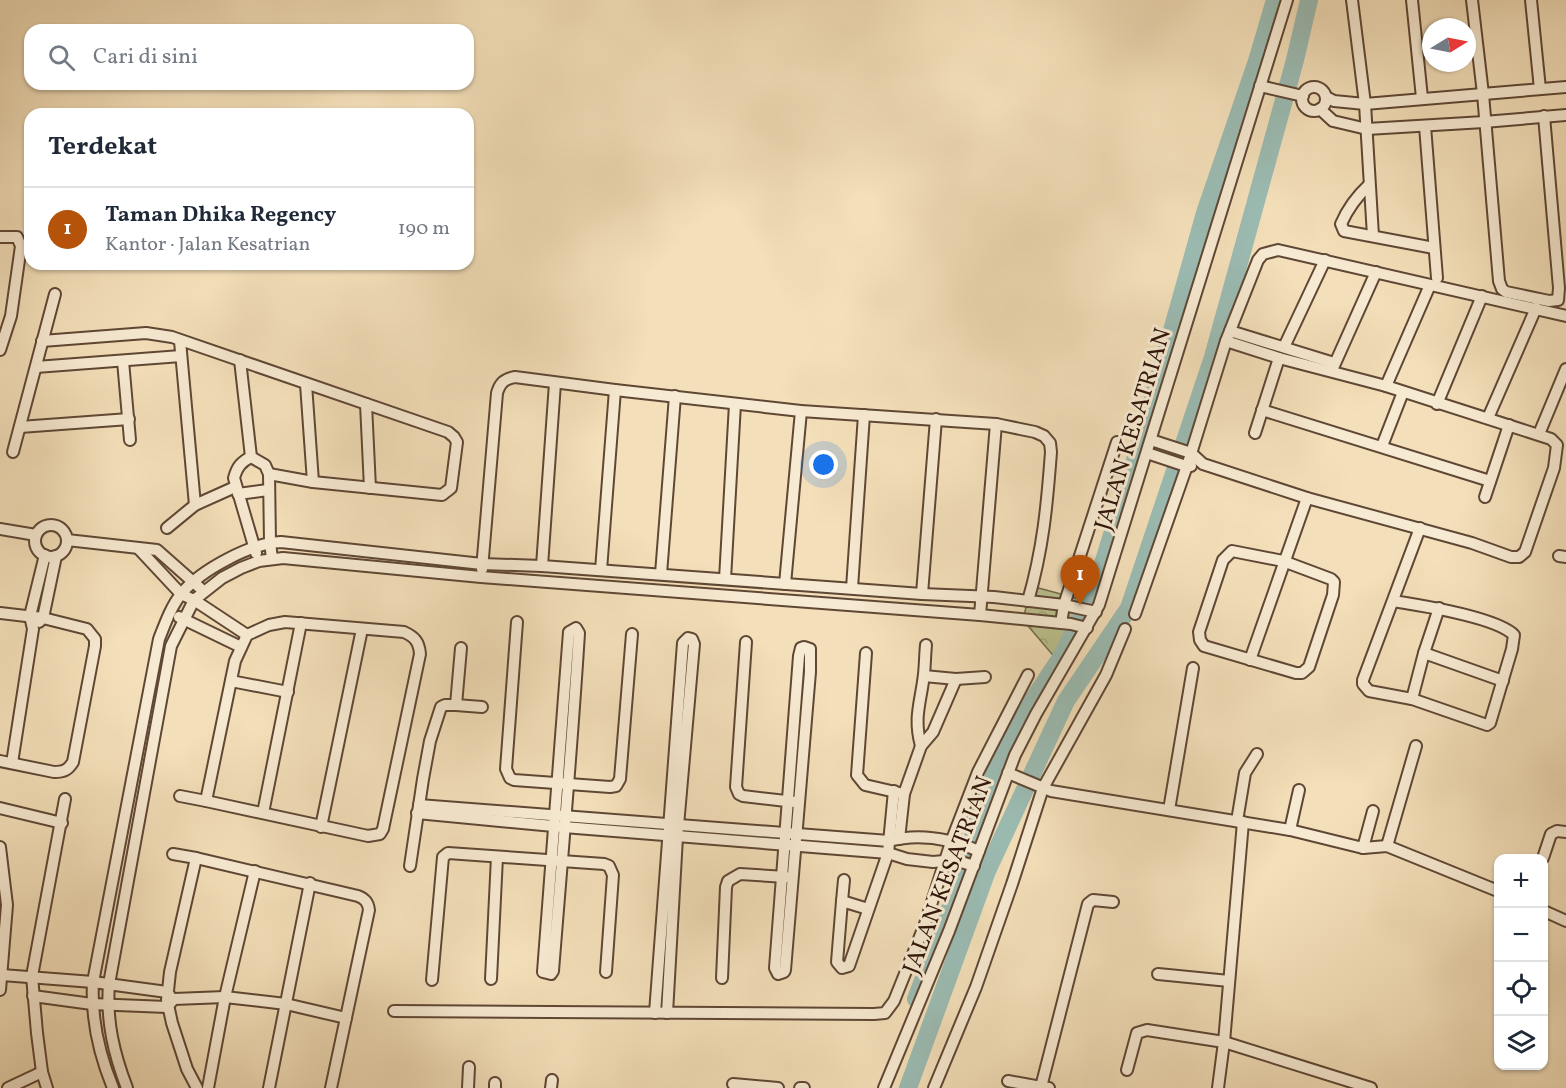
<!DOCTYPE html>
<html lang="id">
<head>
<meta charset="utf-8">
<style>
  :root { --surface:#fff; --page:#f6f6f7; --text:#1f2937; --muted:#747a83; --line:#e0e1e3; --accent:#b45309 }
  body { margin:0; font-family:Vollkorn,serif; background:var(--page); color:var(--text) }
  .controls { position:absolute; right:18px; bottom:18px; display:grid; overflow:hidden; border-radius:12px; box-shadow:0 2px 4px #0004 }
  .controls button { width:54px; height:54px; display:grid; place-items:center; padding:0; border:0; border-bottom:2px solid var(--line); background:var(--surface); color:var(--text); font:30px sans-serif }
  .compass { position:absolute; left:1422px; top:18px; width:54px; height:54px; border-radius:50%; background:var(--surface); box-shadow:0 2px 4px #0004; rotate:80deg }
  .you { position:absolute; left:824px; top:465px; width:21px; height:21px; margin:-15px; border:4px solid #fff; border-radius:50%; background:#1a73e8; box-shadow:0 0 0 9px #1a73e833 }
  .badge { display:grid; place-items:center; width:39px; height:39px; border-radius:50%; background:var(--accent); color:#fff; font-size:20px; font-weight:700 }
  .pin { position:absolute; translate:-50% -50px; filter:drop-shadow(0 2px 3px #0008) }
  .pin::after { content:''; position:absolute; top:32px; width:21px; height:18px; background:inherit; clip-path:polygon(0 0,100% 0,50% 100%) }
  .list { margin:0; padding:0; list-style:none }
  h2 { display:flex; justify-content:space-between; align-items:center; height:78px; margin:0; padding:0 24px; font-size:26px }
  h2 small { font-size:20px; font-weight:400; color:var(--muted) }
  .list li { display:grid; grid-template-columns:39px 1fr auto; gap:18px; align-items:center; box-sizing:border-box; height:84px; padding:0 24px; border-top:2px solid var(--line) }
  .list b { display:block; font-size:22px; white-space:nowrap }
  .list p { margin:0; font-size:20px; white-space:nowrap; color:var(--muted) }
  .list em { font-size:20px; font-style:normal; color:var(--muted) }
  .icon { flex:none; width:33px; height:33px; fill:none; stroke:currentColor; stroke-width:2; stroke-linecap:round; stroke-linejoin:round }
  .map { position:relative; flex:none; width:1566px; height:1088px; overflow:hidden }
  .search { position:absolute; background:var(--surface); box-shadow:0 2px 4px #0004; left:24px; top:24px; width:450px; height:66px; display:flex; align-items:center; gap:15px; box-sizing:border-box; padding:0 21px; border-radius:18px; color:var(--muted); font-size:22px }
  .panel { position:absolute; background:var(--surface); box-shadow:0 2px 4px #0004; left:24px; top:108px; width:450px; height:162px; border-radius:18px }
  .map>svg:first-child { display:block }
</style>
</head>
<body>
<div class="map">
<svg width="1566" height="1088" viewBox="0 0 1566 1088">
  <defs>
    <pattern id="park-crowns" width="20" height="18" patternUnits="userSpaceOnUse" patternTransform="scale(1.5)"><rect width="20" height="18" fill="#bbc28f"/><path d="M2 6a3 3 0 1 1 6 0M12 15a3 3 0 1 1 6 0" fill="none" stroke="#a1a67a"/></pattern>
  </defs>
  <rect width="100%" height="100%" fill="#f3dfb9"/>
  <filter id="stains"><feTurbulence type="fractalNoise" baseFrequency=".00333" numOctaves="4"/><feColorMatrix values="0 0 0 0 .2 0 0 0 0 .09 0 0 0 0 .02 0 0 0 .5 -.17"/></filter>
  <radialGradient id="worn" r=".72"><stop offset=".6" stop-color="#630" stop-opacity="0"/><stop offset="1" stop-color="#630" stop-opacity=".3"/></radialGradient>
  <path fill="url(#park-crowns)" stroke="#746b4c" stroke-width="1.5" d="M1031 586 1098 604 1063 667 1023 620Z"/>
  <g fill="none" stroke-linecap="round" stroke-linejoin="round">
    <g stroke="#9bbcb3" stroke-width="18">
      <path d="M916 999 964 872 975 828 1007 739 1060 659 1094 593 1141 441 1205 213 1257 61 1275 0"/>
      <path d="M908 1088 987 871 1066 701 1129 608 1213 357 1295 60 1309 0"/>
    </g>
    <g stroke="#5f4735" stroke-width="14">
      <g id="minor">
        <path d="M1352 0 1365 104 1373 236"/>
        <path d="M1412 0 1422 98"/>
        <path d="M1472 0 1483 94 1499 281 1502 289 1506 292 1549 301 1558 300 1559 288 1544 116"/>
        <path d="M1531 0 1540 89"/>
        <path d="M1260 86 1303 96"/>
        <circle cx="1314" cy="99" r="12"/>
        <path d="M1326 97 1334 101 1365 104 1566 87"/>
        <path d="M1320 109 1333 121 1367 129 1484 122 1566 115"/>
        <path d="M1425 126 1437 278"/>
        <path d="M1369 185C1357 196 1348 208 1341 224L1344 231 1434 248"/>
        <path d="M0 237H17L21 246 11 316 0 350"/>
        <path d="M1230 331 1334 363"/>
        <path d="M42 341 146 333 172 337 448 432 454 437 457 442 451 488 442 495 313 482 269 474"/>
        <path d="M180 341 195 505"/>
        <path d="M1284 347 1325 260"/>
        <path d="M240 360 251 457"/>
        <path d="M123 361 130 440"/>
        <path d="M36 367 181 356"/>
        <path d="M1333 368 1376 272"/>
        <path d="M306 384 313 482"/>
        <path d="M1386 386 1430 285"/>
        <path d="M366 404 370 488"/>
        <path d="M1437 404 1482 296"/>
        <path d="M1262 410 1490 481"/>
        <path d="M1488 418 1536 308"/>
        <path d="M20 427 129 419"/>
        <path d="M1255 433 1279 358"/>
        <path d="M1539 434 1566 369"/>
        <path d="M1151 440 1191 453 1203 464 1307 498 1472 543 1511 557H1519L1525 552 1554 468 1557 445 1551 439 1386 386 1279 358 1226 341"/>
        <path d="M1382 446 1403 392"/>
        <path d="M13 452 55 294"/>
        <path d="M1147 453 1186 466H1191"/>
        <path d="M238 494 268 490"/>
        <path d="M1485 497 1509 425"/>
        <circle cx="51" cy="541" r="16"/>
        <path d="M167 528 195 505 235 487"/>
        <path d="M0 529 36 535"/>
        <path d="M67 540 157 550 200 588"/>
        <path d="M138 548 181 594 194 600 247 635"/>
        <path d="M1232 551 1283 561 1331 579 1334 582 1333 595 1309 667 1302 673H1296L1204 646 1200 640 1199 632 1223 560Z"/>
        <path d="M256 553 234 478C237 467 241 462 251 457L265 465 269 474 270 542 272 559"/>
        <path d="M1559 556 1566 557"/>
        <path d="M542 566 555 383"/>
        <path d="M482 569 497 393C500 383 504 379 515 377L615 390 801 411 996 424 1035 432 1044 436 1050 443 1051 452C1047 506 1043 549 1028 601"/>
        <path d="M601 570 615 390"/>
        <path d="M661 574 675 396"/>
        <path d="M725 579 735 404"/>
        <path d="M785 584 801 411"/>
        <path d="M852 588 864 415"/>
        <path d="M922 594 936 419"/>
        <path d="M1393 601C1419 605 1496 617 1514 635L1512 649 1490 723 1487 725 1412 699 1369 691 1363 684V680L1420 528"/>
        <path d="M0 613 43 618 87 629 95 639V646L73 762C68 770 64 772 54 772L0 761"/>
        <path d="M1135 614 1189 460 1226 341 1258 260 1263 254 1278 250 1566 316"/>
        <path d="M980 615 996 424"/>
        <path d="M179 617 241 647"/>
        <path d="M39 622 43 618 56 556"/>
        <path d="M285 622 404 632C415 637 419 642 420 654L383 829 380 834 368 836 206 801 235 661 247 635 269 625Z"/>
        <path d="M517 622 506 769 510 778 514 780 610 787 616 786 620 779 632 634"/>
        <path d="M1061 623 1064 605 1117 442"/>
        <path d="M576 628 579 633C572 746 562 858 553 971L551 974 543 972 569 632Z"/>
        <path d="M746 642 736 787 739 794 743 796 795 802"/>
        <path d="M804 647 810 649V672L785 970 784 972 778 974 775 968 799 656 801 648Z"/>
        <path d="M866 653 857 775 865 785 904 794"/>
        <path d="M1424 653 1503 681"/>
        <path d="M1250 660 1307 498"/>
        <path d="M924 676 956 679 985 677"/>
        <path d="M231 681 288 692"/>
        <path d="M1412 699 1424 653 1439 608"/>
        <path d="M456 705 482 707"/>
        <path d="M921 746C913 717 921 702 924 674 925 665 925 655 926 645"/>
        <path d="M12 763 33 629 30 616 45 555"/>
        <path d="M1008 773 1051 791 1290 830 1363 848 1387 846 1498 891"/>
        <path d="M180 796 206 801"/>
        <path d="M419 805 889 841C919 833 951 839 979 851"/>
        <path d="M0 808 62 823"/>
        <path d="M1169 810 1193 668"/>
        <path d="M263 813 301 623"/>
        <path d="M417 813 564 827 888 853 907 859 933 862 955 860 974 866"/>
        <path d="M1237 821 1245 773 1257 754"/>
        <path d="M321 827 362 629"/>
        <path d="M1290 830 1299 790"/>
        <path d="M899 839 904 794 921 746 933 732 956 679"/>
        <path d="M1387 846 1416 746"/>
        <path d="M0 847 7 905 0 990"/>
        <path d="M1363 848 1373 811"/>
        <path d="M173 854 196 858"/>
        <path d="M1543 858 1551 834 1557 831 1566 832"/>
        <path d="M410 866 423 779 430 741 441 707 445 705H456L461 648"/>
        <path d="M842 901 844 880"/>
        <path d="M868 909 842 901 837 962 842 968 849 966 888 853 894 791"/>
        <path d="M1544 911 1566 921"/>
        <path d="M1158 974 1229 981"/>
        <path d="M2 975 93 982 167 992 170 996"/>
        <path d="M722 978 726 887 728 881 740 874 786 877"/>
        <path d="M491 979 497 857"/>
        <path d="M432 980 443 857 448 853 604 864 609 866 613 875 606 972"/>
        <path d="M33 996 92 1004 167 1007 174 999 225 997 286 1004 346 1018"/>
        <path d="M394 1011 874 1014 885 1013 894 1001 925 924 951 842 978 772 1028 675"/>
        <path d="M655 1013 683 643 688 638 692 639 694 644 677 837 667 1013"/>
        <path d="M1127 1070 1137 1033 1147 1030 1224 1042 1371 1088"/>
        <path d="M1008 1081 1041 1087"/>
        <path d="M733 1084 778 1088"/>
        <path d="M8 1088 42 1072"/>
        <path d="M47 1088 42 1072 37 1033 32 976 65 799"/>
        <path d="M113 1088C99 1054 91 1019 93 982L159 639C165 624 171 606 182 593 201 570 251 543 281 542L482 564 542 566 922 594 994 597 1064 605 1096 612"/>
        <path d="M127 1088C114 1054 106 1021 109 984L171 646 194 600 222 578 241 568 259 561 283 558 481 577 980 615 1071 624 1087 628"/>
        <path d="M197 1088 187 1069 172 1023 167 1000 170 972 196 858 358 896C365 899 368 902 369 910L331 1088"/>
        <path d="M208 1088 225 997 255 871"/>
        <path d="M269 1088 310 883"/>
        <path d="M468 1088 469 1067"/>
        <path d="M495 1088V1083"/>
        <path d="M551 1088 552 1080"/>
        <path d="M800 1088H804"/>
        <path d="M884 1088 949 931 1015 755 1036 714 1099 605 1287 0"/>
        <path d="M934 1088 976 987 1012 884 1043 788 1106 675 1125 629"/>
        <path d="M1049 1088 1041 1087 1088 904 1093 900 1113 902"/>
        <path d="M1218 1088 1224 1042 1243 822"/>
      </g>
    </g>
    <use href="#minor" stroke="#f7ead2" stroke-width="10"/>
  </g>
  <g text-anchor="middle" stroke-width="6" stroke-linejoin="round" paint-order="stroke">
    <g font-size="24" fill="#2e1409" stroke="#f7ead2">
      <text transform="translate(1132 429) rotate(-73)" y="8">JALAN KESATRIAN</text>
      <text transform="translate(947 875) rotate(-69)" y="8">JALAN KESATRIAN</text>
    </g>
  </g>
  <rect width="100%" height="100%" filter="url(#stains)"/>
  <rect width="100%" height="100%" fill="url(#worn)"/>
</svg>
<div class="controls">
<button>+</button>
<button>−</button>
<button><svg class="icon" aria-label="locate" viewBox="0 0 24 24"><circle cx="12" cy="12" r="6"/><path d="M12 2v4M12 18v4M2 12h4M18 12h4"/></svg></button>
<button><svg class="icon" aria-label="layers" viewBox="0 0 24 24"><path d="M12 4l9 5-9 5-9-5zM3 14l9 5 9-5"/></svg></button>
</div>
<svg class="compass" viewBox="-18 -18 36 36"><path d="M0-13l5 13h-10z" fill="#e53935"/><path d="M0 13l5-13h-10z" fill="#747a83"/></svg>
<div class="you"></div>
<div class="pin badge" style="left:1080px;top:605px">1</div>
<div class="search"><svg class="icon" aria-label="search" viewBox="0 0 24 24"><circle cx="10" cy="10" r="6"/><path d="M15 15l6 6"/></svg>Cari di sini</div>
<section class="panel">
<h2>Terdekat<small></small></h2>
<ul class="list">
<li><span class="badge">1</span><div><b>Taman Dhika Regency</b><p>Kantor · Jalan Kesatrian</p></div><em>190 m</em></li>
</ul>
</section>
</div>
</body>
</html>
